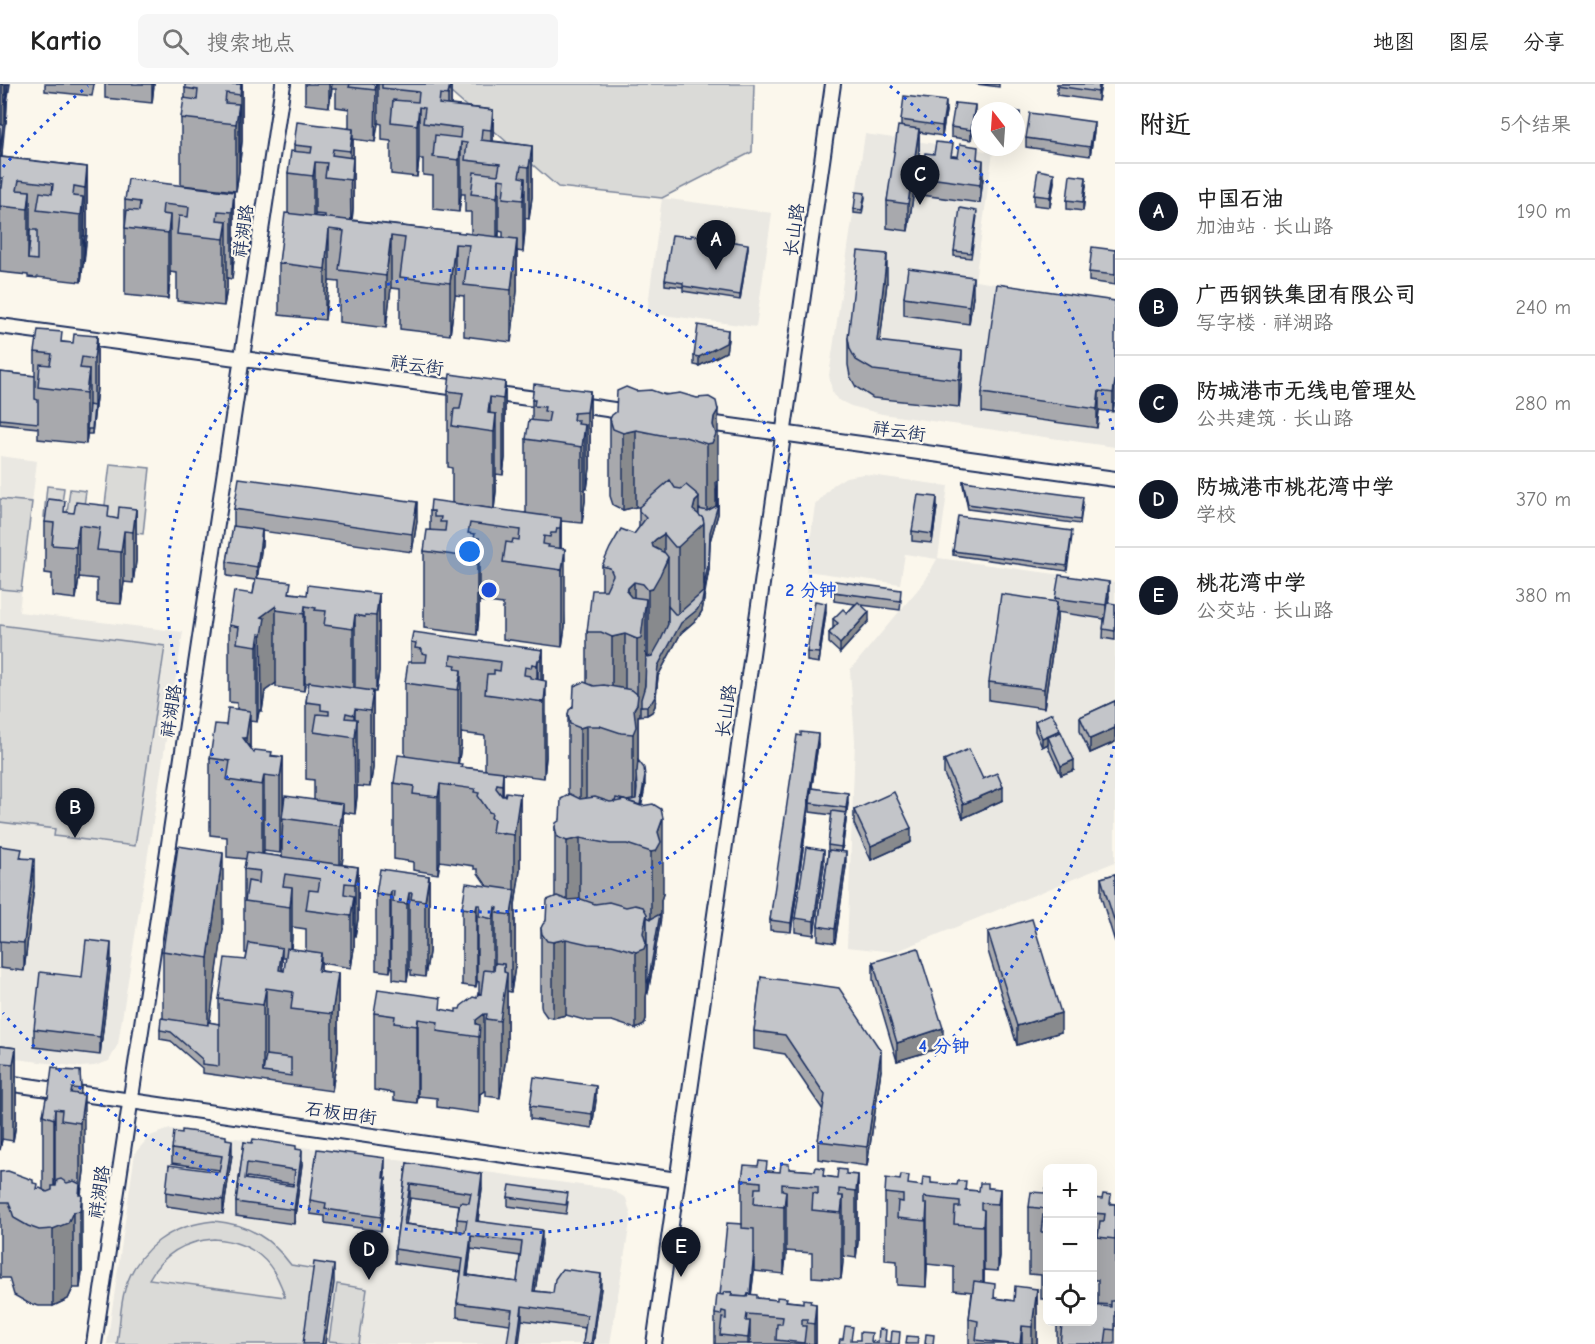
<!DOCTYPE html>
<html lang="zh">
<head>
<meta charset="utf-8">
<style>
  :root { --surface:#fff; --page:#f6f6f6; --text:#222; --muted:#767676; --line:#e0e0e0; --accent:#111827 }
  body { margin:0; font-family:"Comic Neue","LXGW WenKai TC",sans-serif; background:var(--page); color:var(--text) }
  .controls { position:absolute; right:18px; bottom:18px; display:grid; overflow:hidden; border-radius:9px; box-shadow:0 6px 24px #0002 }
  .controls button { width:54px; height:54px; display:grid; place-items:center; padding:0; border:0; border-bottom:2px solid var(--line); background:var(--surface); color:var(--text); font:30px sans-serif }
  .compass { position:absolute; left:971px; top:18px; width:54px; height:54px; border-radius:50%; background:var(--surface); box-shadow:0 6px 24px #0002; rotate:343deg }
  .you { position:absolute; left:470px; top:468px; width:21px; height:21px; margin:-15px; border:4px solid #fff; border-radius:50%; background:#1a73e8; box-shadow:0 0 0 9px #1a73e833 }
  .badge { display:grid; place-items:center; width:39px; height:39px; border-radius:50%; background:var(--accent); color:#fff; font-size:20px; font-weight:700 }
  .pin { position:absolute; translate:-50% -50px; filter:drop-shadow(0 2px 3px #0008) }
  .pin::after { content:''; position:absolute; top:32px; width:21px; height:18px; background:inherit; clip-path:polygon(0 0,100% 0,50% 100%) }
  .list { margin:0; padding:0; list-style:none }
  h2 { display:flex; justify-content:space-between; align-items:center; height:78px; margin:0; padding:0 24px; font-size:26px }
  h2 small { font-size:20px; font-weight:400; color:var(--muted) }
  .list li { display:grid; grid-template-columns:39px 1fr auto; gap:18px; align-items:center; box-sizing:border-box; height:96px; padding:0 24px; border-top:2px solid var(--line) }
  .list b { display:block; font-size:22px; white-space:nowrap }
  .list p { margin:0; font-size:20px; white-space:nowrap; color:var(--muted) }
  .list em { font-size:20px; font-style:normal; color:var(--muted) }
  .icon { flex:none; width:33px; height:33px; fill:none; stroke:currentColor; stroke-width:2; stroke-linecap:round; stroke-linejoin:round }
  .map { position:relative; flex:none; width:1115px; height:1260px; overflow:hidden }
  header { display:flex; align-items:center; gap:36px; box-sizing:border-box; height:84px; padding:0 30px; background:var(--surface); border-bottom:2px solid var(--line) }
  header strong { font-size:28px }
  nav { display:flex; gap:33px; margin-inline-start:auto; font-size:21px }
  .search { width:420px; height:54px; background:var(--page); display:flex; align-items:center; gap:15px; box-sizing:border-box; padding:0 21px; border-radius:9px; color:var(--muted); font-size:22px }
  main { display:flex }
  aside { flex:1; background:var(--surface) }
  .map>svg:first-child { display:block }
</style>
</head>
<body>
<header>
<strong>Kartio</strong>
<div class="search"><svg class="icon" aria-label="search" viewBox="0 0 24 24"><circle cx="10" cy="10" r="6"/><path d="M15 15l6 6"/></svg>搜索地点</div>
<nav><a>地图</a><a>图层</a><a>分享</a></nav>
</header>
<main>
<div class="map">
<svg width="1115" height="1260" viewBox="0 0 1115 1260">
  <rect width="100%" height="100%" fill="#fbf7ec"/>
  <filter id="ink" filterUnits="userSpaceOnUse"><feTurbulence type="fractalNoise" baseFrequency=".0167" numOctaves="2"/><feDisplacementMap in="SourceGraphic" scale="12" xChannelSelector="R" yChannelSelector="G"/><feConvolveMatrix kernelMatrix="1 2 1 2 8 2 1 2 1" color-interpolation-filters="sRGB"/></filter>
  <g filter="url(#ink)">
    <g fill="#eae8e2">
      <path d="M865 50 993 68 975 197 1115 217V363L882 330 851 322 837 315 832 307 829 291Z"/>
      <path d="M662 114 772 129 756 243 647 229Z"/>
      <path d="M0 372 37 377 19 528 183 548 118 960 109 977 94 982 80 983 0 973Z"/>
      <path d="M864 390 948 402 938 474 1115 498V778L895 868 847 863 855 657 850 586 925 497 937 475 905 470 900 500 806 487 815 421 833 401 846 393Z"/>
      <path d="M170 1045 610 1105 626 1114 631 1132 610 1260H107L135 1069 150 1052Z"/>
    </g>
    <g fill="#dadad7" stroke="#7a849a" stroke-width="1.5" fill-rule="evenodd">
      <path d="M441 0H754L752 68 662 114 558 103Z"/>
      <path d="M110 380 150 384 143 450 102 445Z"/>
      <path d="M47 402 64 404 60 435 44 433Z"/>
      <path d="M70 405 86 407 82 437 66 436Z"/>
      <path d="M0 415 32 418 21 507 0 505Z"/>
      <path d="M0 541 165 562 135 762 54 752 55 745 0 738Z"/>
      <path d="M214 1137C248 1140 271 1154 291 1181L316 1185 305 1260H117C120 1242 120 1222 125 1205 138 1163 172 1141 214 1137ZM214 1155C252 1158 274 1176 285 1213L149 1195C163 1170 185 1157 214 1155Z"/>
      <path d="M337 1200 367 1205 359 1260 329 1257Z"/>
    </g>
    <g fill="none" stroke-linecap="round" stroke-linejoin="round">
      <g stroke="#1b2f5e" stroke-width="18">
        <g id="minor">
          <path d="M0 242 465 305"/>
          <path d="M490 309 551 317"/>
          <path d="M573 320 634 329"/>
          <path d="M701 338 1115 395"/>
          <path d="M0 998 677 1096"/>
          <path d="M94 1260 283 0"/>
          <path d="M654 1260 833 0"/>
        </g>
      </g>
      <use href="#minor" stroke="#fbf7ec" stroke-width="14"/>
    </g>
    <g fill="#a8a9ad" stroke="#1b2f5e" stroke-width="1.5" fill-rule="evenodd">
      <path d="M0 0H10L7 19 6 39H5L3 48 2 73 87 83V149L81 198 37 193V194L28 193V191L0 188Z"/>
      <path d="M45 0H94L92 12 45 7Z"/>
      <path d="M105 0H154L152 19 105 14Z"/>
      <path d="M242 0V57L240 77H239V87L236 107 181 101V34L185 14V4Z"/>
      <path d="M305 0H451V21L493 26V57L532 62V113L529 135 525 134V146L523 168 517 167V207L511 258 464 252V212L455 211 450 251 400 245V205L391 204 386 244 339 238V198L329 197 325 236 279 231V179L288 129V89L294 67V61L349 44V25L336 23V5H332L329 23 305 20ZM378 39 382 40V56L391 57V90L417 93 419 75H423V91L433 92V125L459 128 461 110H465V128H471V150L352 136 353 125V55L375 58ZM315 130 325 131V133L314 132ZM499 147 503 148V154L499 153Z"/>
      <path d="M976 0H999V3Z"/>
      <path d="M1057 0H1101L1098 17 1057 11Z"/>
      <path d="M946 27 942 52 919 48V72L908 147 887 144V117L901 42V36Z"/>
      <path d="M975 31 971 56 951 53V43Z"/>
      <path d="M1094 47 1090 72 1026 63V54Z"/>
      <path d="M953 72 978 75 983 94 980 119 922 111V93Z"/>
      <path d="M1054 98 1050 123 1034 121V111Z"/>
      <path d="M1086 102 1083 127 1067 125V116Z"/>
      <path d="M234 108V174L232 195 227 194V204L224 222 177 217V189L170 188V198L168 215 125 211V116Z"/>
      <path d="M865 114 862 130 854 129V125Z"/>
      <path d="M977 132 971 174 954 172V167Z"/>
      <path d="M748 164 740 216 683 207V203L665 201V196Z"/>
      <path d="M1115 166V201L1089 197V188Z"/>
      <path d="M887 198 880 257 962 294 959 323 873 314 856 303 850 292 848 281V254Z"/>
      <path d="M973 212 969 240 904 231V213Z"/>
      <path d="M1115 217 1113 328 1099 326 1097 344 982 328V309Z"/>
      <path d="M97 252V304L92 350H87L86 360 38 355V344L0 340V288L35 292V268L62 258 73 259Z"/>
      <path d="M728 255 726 268 699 282 694 281V272Z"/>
      <path d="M505 298V374L503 391 496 390V407L494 425 452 419V384L448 383V307Z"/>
      <path d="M590 307V384L587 405H585V417L582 439 561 437V465L565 542 562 563 503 555V520L479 517V531L477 551 424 544V467L430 446V427L526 429V355L532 336V316Z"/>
      <path d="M636 307 697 314 718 403V430L710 457 709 485 702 527 697 535 681 549 658 592 655 622 652 628 647 631 638 632V676L645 702 641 722 663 810 661 816 660 839 648 909 647 907 646 913V935L644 941 636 945 612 937H588L566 931 553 934 547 933 542 926 541 921V844L546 837 555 813V743L560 736 569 711 568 707V630L587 599V548L602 506V482L634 450 639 444V423H636L623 426 613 421 610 412V335L616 328Z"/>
      <path d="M963 397 1083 418 1080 440 968 425 963 401Z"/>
      <path d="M937 423 932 459 912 457V447Z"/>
      <path d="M136 425V477L133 499 124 498 121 520 97 518V495L79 493 76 515 52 512V490L45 489V438L65 428 118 435Z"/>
      <path d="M234 425 417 437 412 468 262 447V460L257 494 291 509 307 511 379 510V587L376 608H373V684L370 703 357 702V712L355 730 343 728V772L342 781 358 783V835L355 852 354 851V864L351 884 321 879V887L338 889V966L332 1007 202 989V984L171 957 160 955V946L163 935V867L223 845 209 939 219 940V915L246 876 247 869H245V836H244V785L246 775 227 773V753L210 751V674L226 641 237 625V619L229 618V541L253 510 255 496 227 492V478L234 442ZM276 599V603L304 607 305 599H309L306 618V695L314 696V716L283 730V673L254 669 250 663V637L257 638 259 627H262L265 607ZM282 754V773L263 770 264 767 280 769ZM292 843 306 845V867L291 865ZM282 874H286L284 887 282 886Z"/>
      <path d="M1072 452 1067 487 953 471V467Z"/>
      <path d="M834 508 901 516 900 526 861 521 869 537 840 569 829 559V549L833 544V535L847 529 855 520 834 517Z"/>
      <path d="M1109 512 1108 519 1115 520V556L1103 554 1104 535 1057 528V536L1044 624 989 616V598L1055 517V514Z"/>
      <path d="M826 528 819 579 807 577V568Z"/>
      <path d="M411 558 543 566V596L546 673 544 694 503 689V712L520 710V786L515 821V882L511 908 507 907V965L500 1014 486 1012V1007H484L480 1010 479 1029 437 1023V1014L418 1012 417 1019 394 1016V1009L374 1006V929L441 926 456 928 477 914 479 909V898L477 897 476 903 462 901V824L487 802 478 789V785H474V782L440 777 438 790 413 786V778L394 775V699L405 672V599L411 578ZM461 649 485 652V686L462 683 458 680 461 662Z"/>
      <path d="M1115 617V658L1090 669 1080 647V633Z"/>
      <path d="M1035 637 1060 648 1074 686 1061 691 1048 663V660L1042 663 1035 647Z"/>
      <path d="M801 652 818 660 791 848 770 846V836Z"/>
      <path d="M944 676 983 695 1003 716 963 734 944 690Z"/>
      <path d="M810 719H848L842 768 846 782 835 859 818 856V842L828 770V761L832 731 810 728Z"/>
      <path d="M854 726 911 758 871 776 854 740Z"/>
      <path d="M0 762 22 774 34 802 24 887 0 884Z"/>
      <path d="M824 780 814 851 795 848V834Z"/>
      <path d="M1115 790V858L1101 813V794Z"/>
      <path d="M429 792V868L425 893 411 891V886L409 885 407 897 393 895V883H391L390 888 376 886V810Z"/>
      <path d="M988 848 1061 948 1017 961 988 867Z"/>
      <path d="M111 877 100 971 34 963V945Z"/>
      <path d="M873 878 943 963 897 977 873 896Z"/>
      <path d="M761 893 881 986 867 1082 818 1075V1057L823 1026 785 970 754 965V947Z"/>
      <path d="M0 962 16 964V1040L13 1057 2 1055 0 1066Z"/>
      <path d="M58 986 80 987 84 1087 81 1111 82 1187 80 1204H73L68 1215 53 1222H39L28 1219 14 1211 9 1194H0V1088L33 1099 38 1105 43 1106V1031Z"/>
      <path d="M596 1016 592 1044 530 1035V1022Z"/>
      <path d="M226 1055 232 1070 223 1130 166 1122V1108L219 1088 220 1086 172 1079V1065Z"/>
      <path d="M244 1058 302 1080 294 1140 236 1132V1118ZM247 1093 293 1100V1102L247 1096Z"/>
      <path d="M407 1079 482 1104 478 1137 542 1160 535 1207 553 1209 601 1204 593 1260H583L585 1244 522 1236 510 1240 457 1233V1219L461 1188 395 1179V1165ZM410 1114 459 1121 457 1135V1147L406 1140ZM471 1165 520 1172 517 1198 468 1191Z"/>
      <path d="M789 1085 815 1087 824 1092 837 1094 846 1090 858 1091V1158L856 1174 843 1172 841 1195 812 1193V1169L786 1167 784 1190 754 1187 751 1210 757 1214 816 1220V1260H715V1230L742 1140V1096L767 1087 780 1088Z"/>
      <path d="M385 1088 384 1094 386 1108 381 1147 325 1139V1132L310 1130V1116Z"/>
      <path d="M931 1099 966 1106 979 1107 988 1104 1000 1105V1172L998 1187 984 1186V1199L995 1214 1014 1217 1037 1205V1260H969V1235L972 1208 954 1206V1183L927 1180 926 1203 897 1201V1177L885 1176V1109L909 1101 922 1102Z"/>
      <path d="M1047 1105V1215H1041V1191L1029 1190V1123L1045 1109Z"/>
      <path d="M508 1113 568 1118 566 1130 508 1122Z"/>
      <path d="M1092 1114 1115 1120V1260H1057V1238H1092L1111 1223V1221L1098 1220V1196H1092Z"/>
    </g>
    <g fill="#888a8d" stroke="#1b2f5e" stroke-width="1.5" fill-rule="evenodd">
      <path d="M2 0H5V39L0 88V69L2 52Z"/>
      <path d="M6 0H8L6 39Z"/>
      <path d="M152 0H154L152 19Z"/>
      <path d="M241 0H242V57L240 77V11Z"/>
      <path d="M329 0H332L329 23Z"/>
      <path d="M376 0H378V39L375 58Z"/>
      <path d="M450 0H451V43L448 42V11Z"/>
      <path d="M1099 0H1101L1098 17V8Z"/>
      <path d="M946 17V27L942 52V42Z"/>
      <path d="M239 20V87L236 107V40Z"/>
      <path d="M975 21V31L971 56V46Z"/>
      <path d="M419 23V75L417 93V41Z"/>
      <path d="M493 26V79H491V46Z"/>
      <path d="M1020 28V37L1016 62V52Z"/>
      <path d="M1094 38V47L1090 72V63Z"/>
      <path d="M353 45V125L351 148 350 67Z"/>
      <path d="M919 45V72L908 147V120Z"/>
      <path d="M461 58V110L459 128V76Z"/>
      <path d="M532 62V113L529 135V83Z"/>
      <path d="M983 76V94L980 119V101Z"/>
      <path d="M315 78V130L313 143V92Z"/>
      <path d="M87 83V149L84 180 85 104Z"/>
      <path d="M1054 89V98L1050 123V113Z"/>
      <path d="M1086 93V102L1083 127V118Z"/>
      <path d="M525 94V146L523 168V116Z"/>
      <path d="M499 95V147L497 165V113Z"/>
      <path d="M30 107V175H28V125Z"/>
      <path d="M234 108V174L232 195V128Z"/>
      <path d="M83 113V180L81 198V131Z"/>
      <path d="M170 131V198L168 215V149Z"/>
      <path d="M227 137V204L224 222V155Z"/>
      <path d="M329 145V197L325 236V185Z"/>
      <path d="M391 152V204L386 244V192Z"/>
      <path d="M517 155V207L511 258V206Z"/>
      <path d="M455 160V211L450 251V199Z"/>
      <path d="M748 160V164L740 216V211Z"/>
      <path d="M887 170V198L877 284V257Z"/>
      <path d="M973 193V212L969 240V222Z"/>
      <path d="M728 246V255L726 268 699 282V273Z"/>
      <path d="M97 252V304L92 350 94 322V275Z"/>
      <path d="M962 267V294L959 323V296Z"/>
      <path d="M89 285V337L86 360V309Z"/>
      <path d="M1115 297V316L1113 328V309Z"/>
      <path d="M505 298V374L503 391V315Z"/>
      <path d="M590 307V384L587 405V328Z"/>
      <path d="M1099 307V326L1097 344V325Z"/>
      <path d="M490 313V348L488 329Z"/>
      <path d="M718 326V430L710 457 709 485 704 511 707 436V360L713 341 714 333ZM718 403 717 423 716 426V406Z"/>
      <path d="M496 330V407L494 425V348Z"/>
      <path d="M585 341V417L582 439V363Z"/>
      <path d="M636 346V423L623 426V349Z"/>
      <path d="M937 413V423L932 459V450Z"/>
      <path d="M699 414V443L704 439V516L702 527 697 535 681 549 658 592 655 622 652 628 647 631V622L658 582 678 539V463L693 426 695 418Z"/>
      <path d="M417 418V437L412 468V450Z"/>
      <path d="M136 425V477L133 499V448Z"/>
      <path d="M561 434V486H560V444Z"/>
      <path d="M79 441V493L76 515V463Z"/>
      <path d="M262 446V460L257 497V483Z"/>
      <path d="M124 447V498L121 520V468Z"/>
      <path d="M664 450V483L668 473V549L648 582V506L652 459 656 455Z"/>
      <path d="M479 454V531L477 551V474Z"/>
      <path d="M565 465V542L562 563V486Z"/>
      <path d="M634 498V554L627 550 628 504Z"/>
      <path d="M1109 498V512L1106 535V521Z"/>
      <path d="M379 510V587L376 608V532Z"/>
      <path d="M646 515V592L642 622H640V631L638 632V687L636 698V720L633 726V650L634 625 637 620V555Z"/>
      <path d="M1057 518V536L1044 624V605Z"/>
      <path d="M826 519V528L819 579V569Z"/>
      <path d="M276 522V599L265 607 262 627 261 533Z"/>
      <path d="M305 522V599L304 607V530Z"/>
      <path d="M869 528V537L840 569V560Z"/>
      <path d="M355 531V608L353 622V545Z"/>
      <path d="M259 550V627L257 638V562Z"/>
      <path d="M625 550V621L612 630V553Z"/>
      <path d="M543 566V618H541V576Z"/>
      <path d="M538 576V617H537V581Z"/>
      <path d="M461 586V662L458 682V606Z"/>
      <path d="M546 597V673L544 694V618Z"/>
      <path d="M373 607V684L370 703V627Z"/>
      <path d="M355 625V649L357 635V712L355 730 354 631Z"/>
      <path d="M250 627V699H246V654Z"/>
      <path d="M586 642V718L580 721V644Z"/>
      <path d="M1115 644V658L1090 669V655Z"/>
      <path d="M1060 646V655L1048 653V660L1042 663V654Z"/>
      <path d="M818 650V660L791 848V839Z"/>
      <path d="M283 673V734L282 754 280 769V693Z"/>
      <path d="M1074 676V686L1061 691V682Z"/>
      <path d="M503 688V750H502V701Z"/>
      <path d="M264 691V767L262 777V701Z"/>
      <path d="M645 692V702L640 731V722Z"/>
      <path d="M440 700V777L438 790V713Z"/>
      <path d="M1003 703V716L963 734V720Z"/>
      <path d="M848 709V719L846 733V724Z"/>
      <path d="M520 710V786L515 821V882L511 908V831L514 814V751Z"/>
      <path d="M343 720V772L340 794V742Z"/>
      <path d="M846 729V738L841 772V763Z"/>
      <path d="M663 734V810L661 816V834L648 909 651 844V768Z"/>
      <path d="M911 744V758L871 776V762Z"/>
      <path d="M580 754V830L567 833V757Z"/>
      <path d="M824 766V780L814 851V837Z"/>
      <path d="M846 768V782L835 859V845Z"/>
      <path d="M223 769V845L208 950V874Z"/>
      <path d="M34 775V802L24 887V859Z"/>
      <path d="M358 783V835L355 852V800Z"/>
      <path d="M429 792V868L425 893V817Z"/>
      <path d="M292 803V855L290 875V823Z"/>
      <path d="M391 807V883L390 888V812Z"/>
      <path d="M409 809V885L407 897V820Z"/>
      <path d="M354 812V864L351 884V832Z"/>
      <path d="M477 821V897L476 903V826Z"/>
      <path d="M495 823V900L493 911V835Z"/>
      <path d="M647 830V907L646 913V935L644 941 636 945V868Z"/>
      <path d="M566 855V931L553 934V858Z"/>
      <path d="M111 859V877L100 971V953Z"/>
      <path d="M282 864V906L279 886Z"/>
      <path d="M321 869V929L318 887Z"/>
      <path d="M504 880V907L507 889V965L500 1014V937Z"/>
      <path d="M338 889V966L332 1007V930Z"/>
      <path d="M266 904V980L263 988V921Z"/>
      <path d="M1061 929V948L1017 961V942Z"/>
      <path d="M484 930V1007L480 1010 479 1029V953L476 940V936Z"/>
      <path d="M418 935V1012L417 1019V942Z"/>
      <path d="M943 944V963L897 977V959Z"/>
      <path d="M16 964V1040L13 1057V980Z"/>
      <path d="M881 967V986L867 1082V1063Z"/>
      <path d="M2 979V1055L0 1066V989Z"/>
      <path d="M596 1002V1016L592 1044V1030Z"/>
      <path d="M84 1011V1087L80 1115V1039Z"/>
      <path d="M55 1025V1101L54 1112V1035Z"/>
      <path d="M232 1056V1070L223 1130V1116Z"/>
      <path d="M302 1066V1080L294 1140V1126Z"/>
      <path d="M385 1074V1088L383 1108V1094Z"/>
      <path d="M482 1090V1104L476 1151V1137Z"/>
      <path d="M858 1091V1158L856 1174V1107Z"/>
      <path d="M386 1094V1108L381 1147V1133Z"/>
      <path d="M80 1100V1126L82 1111V1187L80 1204V1127L79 1111Z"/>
      <path d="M410 1100V1114L404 1154V1140Z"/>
      <path d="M1000 1105V1172L998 1187V1120Z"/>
      <path d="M786 1107V1173L784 1190V1123Z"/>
      <path d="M843 1112V1179L841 1195V1129Z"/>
      <path d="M927 1120V1187L926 1203V1137Z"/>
      <path d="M984 1126V1192L983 1209V1142Z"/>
      <path d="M73 1128V1204L68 1215 53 1222V1145Z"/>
      <path d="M542 1146V1160L533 1221V1207Z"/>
      <path d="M471 1152V1165L466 1205V1191Z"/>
      <path d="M754 1168V1187L749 1230H748Z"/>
      <path d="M334 1181V1199L325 1260H322Z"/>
      <path d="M601 1190V1204L593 1260H591Z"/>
      <path d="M1037 1205V1260H1032V1243Z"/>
      <path d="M816 1220V1260H814V1240Z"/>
      <path d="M522 1222V1236L519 1260H517Z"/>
      <path d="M750 1237V1260H748V1254Z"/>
      <path d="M1022 1242V1260H1020Z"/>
    </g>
    <g fill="#c3c5c9" stroke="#1b2f5e" stroke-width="1.5" fill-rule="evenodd">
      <path d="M185 0H241L240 11 226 9 225 19 239 20 236 40 181 34 184 14 197 16 198 6 185 4Z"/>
      <path d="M350 0H376L375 6 349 3Z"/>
      <path d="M382 0H450L448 11 440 10 439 20 493 26 491 46 482 45 481 56 532 62 529 83 521 82 519 93 525 94 523 116 503 114 505 96 499 95 497 113 471 110 474 88 498 91 500 80 465 76 467 59 461 58 459 76 433 73 435 51 460 54 461 44 423 39 425 24 419 23 417 41 391 38 393 16 418 18 419 8 382 4Z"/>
      <path d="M1057 0H1099L1098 8 1057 2Z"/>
      <path d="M5 11H7L6 21 5 20Z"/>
      <path d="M904 12 946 17 942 42 901 36Z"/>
      <path d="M955 19 975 21 971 46 951 43Z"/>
      <path d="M1004 25 1020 28 1016 52V27H1004Z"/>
      <path d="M1030 29 1094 38 1090 63 1026 54Z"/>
      <path d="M297 38 353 45 350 67 333 65 332 71 353 74 351 96 325 93 327 79 315 78 313 92 288 89 291 67 311 69 312 63 294 61Z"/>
      <path d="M0 40 3 41 0 69Z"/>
      <path d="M898 42 919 45 908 120 887 117Z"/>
      <path d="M936 58 953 60 951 72 958 73 960 60 978 63 977 75 983 76 980 101 922 93 925 69 934 70Z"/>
      <path d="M0 73 87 83 85 104 74 102 73 112 83 113 81 131 37 126 40 108 52 110 53 100 19 96 17 106 30 107 28 125 0 122V104H2L3 94H0Z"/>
      <path d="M1038 86 1054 89 1050 113 1034 111Z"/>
      <path d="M1070 91 1086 93 1083 118 1067 116Z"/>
      <path d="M128 95 234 108 232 128 218 127 217 136 227 137 224 155 177 150 179 132 188 133 189 123 163 120 162 130 170 131 168 149 125 144 127 126 139 127 140 118 125 116Z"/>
      <path d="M856 108 865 109 862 126 854 125Z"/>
      <path d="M960 124 977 127 971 169 954 167Z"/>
      <path d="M285 129 517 155 511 206 464 201 469 161 455 160 450 199 400 193 405 154 391 152 386 192 339 186 344 147 329 145 325 185 279 179Z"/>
      <path d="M30 146H37V176L28 175 30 155Z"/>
      <path d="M672 151 691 153V151L748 160 740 211 683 202V199L665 196Z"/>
      <path d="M83 152H85L84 161H83Z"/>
      <path d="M1092 163 1115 166V191L1089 188Z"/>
      <path d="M858 167 887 170 877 257 962 267 959 296 873 286 856 276 850 265 848 254Z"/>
      <path d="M908 184 973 193 969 222 904 213Z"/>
      <path d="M997 200 1115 217V297L1113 309 1099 307 1097 325 982 309Z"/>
      <path d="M698 241 728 246 726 259 699 273 694 272Z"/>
      <path d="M38 246 62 248 61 258 73 259 74 250 97 252 94 275 82 273 80 284 89 285 86 309 38 303 40 280 50 281 52 270 35 268Z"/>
      <path d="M0 288 35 292V315L38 316V339L0 335Z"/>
      <path d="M450 290 505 298 503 315 490 313 488 329 496 330 494 348 452 342 454 325H460L463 309 448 307Z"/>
      <path d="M534 300 590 307 587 328 574 329 573 336H579L578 340 585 341 582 363 526 355 529 336 548 338 550 328 544 327 545 323 534 322 535 316H532Z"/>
      <path d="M626 303 636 307 651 306 665 311 680 309 697 314 709 313 716 317 718 326 714 333 713 341 716 350 712 359 707 360 682 352H666L636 346 623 349 613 345 610 335 612 331 616 328 617 307Z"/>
      <path d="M89 321 94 322 92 345H87Z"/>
      <path d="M239 394 417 418 412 450 234 425Z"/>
      <path d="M670 396 675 404 681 405 686 401 698 411 699 414 695 418 693 426 703 434 704 439 678 463H675L664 450 656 455 652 459 653 463 665 469 668 473 660 491 652 505 648 506 643 500 634 498 628 504 627 508 631 513 646 515 641 554 637 555 625 550 612 553 601 548H587L592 506H606L613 491 610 484 602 482 610 464 621 445 634 450 646 434 639 427V423Z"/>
      <path d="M718 397 717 418 716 398Z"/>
      <path d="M963 397 1083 413 1080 436 968 420Z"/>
      <path d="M918 411 937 413 932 450 912 447Z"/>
      <path d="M48 415 65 417 64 428 74 429 76 418 109 422 108 433 118 435 119 423 136 425 133 448 124 447 121 468 97 466 100 444 79 441 76 463 52 461 54 439 45 438Z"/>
      <path d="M431 416 561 434 560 444H557L556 449H551L550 453 544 452 543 460 549 461 548 463 565 465 562 486 503 478 506 458 512 459 513 455 519 456 520 446 470 439 468 449 475 450 474 454H479L477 474 424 467 427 446 445 447 446 438H440L441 433H434V427H430Z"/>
      <path d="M718 421 710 448 709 475 704 502V439L703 434 699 431V425L707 427Z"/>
      <path d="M958 432 1072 447 1067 482 953 467Z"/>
      <path d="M233 442 262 446 257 483 227 478Z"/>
      <path d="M1059 491 1109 498 1106 521 1055 514Z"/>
      <path d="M256 494 291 498 289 509 307 511 308 501 379 510 376 532 365 531V533L355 531 353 545 324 541 326 527 315 526 316 524 305 522 304 530 276 526V522L261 533 265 534 262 551 259 550 257 562 237 559 239 543 229 541 234 507 253 510Z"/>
      <path d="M835 497 901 506 900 517 834 508Z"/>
      <path d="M704 507 702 518 697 526 681 539 658 582 655 613 652 618 647 622H641V615L645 602 646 570 648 573 652 572 660 558 668 540V522L675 530H678Z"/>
      <path d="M1001 510 1057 518 1044 605 989 598Z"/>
      <path d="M815 517 826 519 819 569 807 568Z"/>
      <path d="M858 518 869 528 840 560 829 549 838 539 833 535 843 525 847 529Z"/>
      <path d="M1107 519 1115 520V547L1103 545Z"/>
      <path d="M413 548 543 566 541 576H538L537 581 532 580 531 584 525 583 524 591 530 592V594L546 597 544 618 485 610 487 590H494V586L500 587 501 578 451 571 450 580 456 581 455 585 461 586 458 606 405 599 408 578H426L427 570 422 569V565L415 564 416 559 411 558Z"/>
      <path d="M309 598 373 607 370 627 355 625 354 631 346 629 345 634 357 635 355 654 314 648 317 630 329 631V627L321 626V620L306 618Z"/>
      <path d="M584 598 594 602 604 601 632 606 638 611 637 620 634 625 636 643 633 650 621 649 600 642H586L580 644 570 640 568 630 569 626 573 623 574 602Z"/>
      <path d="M1115 617V644L1090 655 1080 633Z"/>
      <path d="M228 624 250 627 246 654H243L254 669 255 666 272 668 271 672 283 673 280 693 264 691 262 701 227 696 230 677 210 674 215 640 226 641Z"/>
      <path d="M1052 629 1060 646 1042 654 1035 637Z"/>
      <path d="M801 648 818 650 791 839 770 836 797 651 801 652Z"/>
      <path d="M1061 648 1074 676 1061 682 1048 653Z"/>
      <path d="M969 665 983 695 997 689 1003 703 963 720 944 676Z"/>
      <path d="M398 671 462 680 461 683 503 688 502 701 497 700 496 704 502 712H505L506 708 520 710 514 751 492 748 494 735 491 734 492 729 489 728 478 712 479 709 474 708 475 705 440 700 438 713 413 710 414 702 394 699Z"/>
      <path d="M638 676 644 684 645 692 640 721 624 716 627 717 636 715 637 705 636 689 637 687Z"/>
      <path d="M812 704 848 709 846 724 810 719Z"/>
      <path d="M894 708 911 744 871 762 854 726Z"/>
      <path d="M570 710 580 715 595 713 610 718 624 716 641 722 653 720 661 725 663 734 658 748 661 758 656 767 651 768 627 760H610L580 754 567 757 557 753 555 743 556 739 560 736 561 715Z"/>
      <path d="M285 712 343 720 340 742 282 734Z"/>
      <path d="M616 714 624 716 615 718Z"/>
      <path d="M832 727 846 729 841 763 828 761Z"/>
      <path d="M0 762 22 765 20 774 34 775 24 859 0 857Z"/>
      <path d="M178 762 223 769 208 874 163 867Z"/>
      <path d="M806 763 824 766 814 837 795 834Z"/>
      <path d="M829 766 846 768 835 845 818 842Z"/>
      <path d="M247 768 358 783 355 800 345 799 344 810 354 812 351 832 306 826 309 806 318 807 320 795 285 790 283 802 292 803 290 823 245 817 248 797 259 799 260 787 244 785Z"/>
      <path d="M380 785 429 792 425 817 411 815 412 809H409L407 820 393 818 394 807H391L390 812 376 810Z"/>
      <path d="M1115 790V839L1101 794Z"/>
      <path d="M466 799 515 806 511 831 497 829 498 824 495 823 493 835 479 832 480 821H477L476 826 462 824Z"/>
      <path d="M557 812 567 816 581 815 595 820 609 818 626 823 635 821 643 823 647 830 643 849 646 859 644 865 636 868 612 861 588 860 566 855 553 858 547 857 542 850 541 844 543 840 546 837 547 816Z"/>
      <path d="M660 830 648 899 647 898V833L651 835Z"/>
      <path d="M1032 835 1061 929 1017 942 988 848Z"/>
      <path d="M86 856 111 859 100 953 34 945 40 888 82 893Z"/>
      <path d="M249 859 282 864 279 886 284 887 287 864 321 869 318 887 338 889 332 930 291 925 293 908 266 904 263 921 219 915 225 874 246 876Z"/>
      <path d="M918 864 943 944 897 959 873 878Z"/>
      <path d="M495 879 504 880V888L507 889 500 937 486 935 487 930H484L476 936V940L480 941 479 953 437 947 438 938 418 935 417 942 394 939 395 932 374 929 378 905 441 914 440 925 456 928V925H460L461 922 473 913 477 914 478 909 481 910 484 886 494 887Z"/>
      <path d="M761 893 839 904 881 967 867 1063 818 1057 825 1011 785 951 754 947Z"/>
      <path d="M161 934 208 941V938L219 940V982L202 980V975L171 948 160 946Z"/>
      <path d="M0 962 16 964 13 980 2 979 0 989Z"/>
      <path d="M266 971 291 974V992L263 988Z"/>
      <path d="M52 983 58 984V986L80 987 81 1005 72 1004 71 1009 84 1011 80 1039 61 1036 62 1026 55 1025 54 1035 43 1031 46 1014H48Z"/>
      <path d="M534 993 596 1002 592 1030 530 1022Z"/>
      <path d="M182 1046 226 1052V1055L232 1056 223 1116 166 1108 169 1081 219 1088 222 1072 172 1065 174 1048 182 1049Z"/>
      <path d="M253 1055 296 1062V1065L302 1066 294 1126 236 1118 244 1058 252 1059ZM247 1079 295 1086 293 1102 245 1095Z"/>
      <path d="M317 1065 385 1074 383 1094H386L381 1133 325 1125 326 1119 310 1116Z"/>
      <path d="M759 1077 767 1078 766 1087 780 1088 781 1079 789 1080V1085L815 1087 816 1083 824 1084 823 1092 837 1094 838 1085 846 1086V1090L858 1091 856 1107 839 1105V1112H843L841 1129 812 1126 813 1109 818 1110V1103L782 1100V1106L786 1107 784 1123 754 1120 755 1104H761V1098L742 1096 744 1081 758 1082Z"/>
      <path d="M407 1079 482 1090 476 1137 542 1146 533 1207 553 1209 555 1195 562 1185 601 1190 591 1260H583L587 1231 522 1222 517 1260H507L512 1226 457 1219 463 1175 395 1165ZM410 1100 471 1109 469 1119 460 1118 457 1135 467 1136 465 1148 404 1140ZM471 1152 522 1158 517 1198 466 1191Z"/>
      <path d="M8 1087 33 1096V1099L38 1100 37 1105 40 1104 47 1108 52 1106V1102H56L57 1096 61 1095 67 1099 74 1097 80 1100 79 1111H82L80 1127 73 1128 68 1139 53 1145 39 1146 28 1142 14 1134 9 1118H0V1088Z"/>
      <path d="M901 1091 909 1092 908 1100 922 1102 923 1093 931 1094V1099L957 1101 958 1097H966L965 1106 979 1107 980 1099H988V1104L1000 1105 998 1120 981 1119V1125L984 1126 983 1142 954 1140 955 1123H960V1117L924 1113V1120H927L926 1137 897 1134 898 1117 903 1118V1111L885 1109 886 1094 900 1096Z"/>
      <path d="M510 1101 568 1109 566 1121 508 1113Z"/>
      <path d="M1046 1105H1047V1125L1029 1123 1031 1108 1045 1109Z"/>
      <path d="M1103 1110 1111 1111 1110 1120H1115V1155L1098 1153 1100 1137H1104L1105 1130 1092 1129V1114L1102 1115Z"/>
      <path d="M1043 1131H1047V1148H1041Z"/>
      <path d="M727 1139 742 1140V1144L754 1145V1168L750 1210H748L747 1213 732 1212V1208H724L723 1211H720Z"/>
      <path d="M314 1178 334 1181 322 1260H303Z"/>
      <path d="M974 1197 995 1200 994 1214 1014 1217 1015 1202 1037 1205 1032 1243 1022 1242 1020 1260H1010L976 1256 978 1237 969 1235Z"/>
      <path d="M724 1208H732L731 1212 747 1213 748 1210 757 1211V1214L777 1216V1213L787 1214 786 1217 803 1219V1215L811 1216 810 1219 816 1220 814 1240 807 1239 808 1235H802V1242H806L804 1259 776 1256 777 1240H782L783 1233 747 1230 746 1237H750L748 1254 720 1251 722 1234 726 1235V1228L722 1227 721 1231 715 1230 717 1210 723 1211Z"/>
      <path d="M1111 1217H1115V1246L1107 1245 1105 1260H1060L1062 1240 1059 1239V1238H1092V1221L1111 1223Z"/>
      <path d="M845 1242 853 1243 851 1256H860V1248L872 1249 871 1257 878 1258 879 1245 886 1246 885 1257 891 1258 892 1247 900 1248 899 1260H839L840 1255H843Z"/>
      <path d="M926 1250 934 1251 933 1260H925Z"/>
      <path d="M907 1252 918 1253 917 1260H906Z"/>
    </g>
  </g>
  <g fill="none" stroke="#1d4ed8" stroke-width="3" stroke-dasharray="3 6">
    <circle cx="489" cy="506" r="322"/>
    <path d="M1114 662A644 644 0 0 1 3 929M3 83A644 644 0 0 1 88 2M890 2A644 644 0 0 1 1114 350"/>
  </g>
  <g text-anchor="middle" stroke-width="4.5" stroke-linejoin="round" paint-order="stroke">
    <g font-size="18" fill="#1b2f5e" stroke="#fbf7ec">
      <text transform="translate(794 146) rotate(-82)" y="6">长山路</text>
      <text transform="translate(243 147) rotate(-82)" y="6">祥湖路</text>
      <text transform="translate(417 281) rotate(8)" y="6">祥云街</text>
      <text transform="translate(899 347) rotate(8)" y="6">祥云街</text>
      <text transform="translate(171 627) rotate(-81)" y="6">祥湖路</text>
      <text transform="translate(726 627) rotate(-82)" y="6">长山路</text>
      <text transform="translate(341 1029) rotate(8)" y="6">石板田街</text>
      <text transform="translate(99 1108) rotate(-81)" y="6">祥湖路</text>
    </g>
  </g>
  <circle cx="489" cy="506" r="9" fill="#1d4ed8" stroke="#fbf7ec" stroke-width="3"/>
  <g font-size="18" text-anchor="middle" font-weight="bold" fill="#1d4ed8" stroke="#fbf7ec" stroke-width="4.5" stroke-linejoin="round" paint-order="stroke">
    <text x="811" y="512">2 分钟</text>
    <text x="944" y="968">4 分钟</text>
  </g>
</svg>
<div class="controls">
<button>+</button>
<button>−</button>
<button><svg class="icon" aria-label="locate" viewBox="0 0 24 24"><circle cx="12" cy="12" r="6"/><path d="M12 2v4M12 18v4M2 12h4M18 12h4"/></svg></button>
</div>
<svg class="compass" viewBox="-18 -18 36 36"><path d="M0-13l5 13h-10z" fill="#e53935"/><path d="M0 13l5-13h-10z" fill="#767676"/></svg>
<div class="you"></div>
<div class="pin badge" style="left:716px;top:186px">A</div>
<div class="pin badge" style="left:75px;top:754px">B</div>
<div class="pin badge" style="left:920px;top:121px">C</div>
<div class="pin badge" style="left:369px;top:1196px">D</div>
<div class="pin badge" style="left:681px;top:1193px">E</div>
</div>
<aside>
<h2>附近<small>5个结果</small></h2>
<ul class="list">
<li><span class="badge">A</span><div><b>中国石油</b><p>加油站 · 长山路</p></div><em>190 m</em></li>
<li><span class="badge">B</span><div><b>广西钢铁集团有限公司</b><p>写字楼 · 祥湖路</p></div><em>240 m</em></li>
<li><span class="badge">C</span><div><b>防城港市无线电管理处</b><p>公共建筑 · 长山路</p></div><em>280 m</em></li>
<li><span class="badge">D</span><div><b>防城港市桃花湾中学</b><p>学校</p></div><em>370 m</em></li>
<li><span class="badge">E</span><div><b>桃花湾中学</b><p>公交站 · 长山路</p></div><em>380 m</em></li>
</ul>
</aside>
</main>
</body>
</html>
